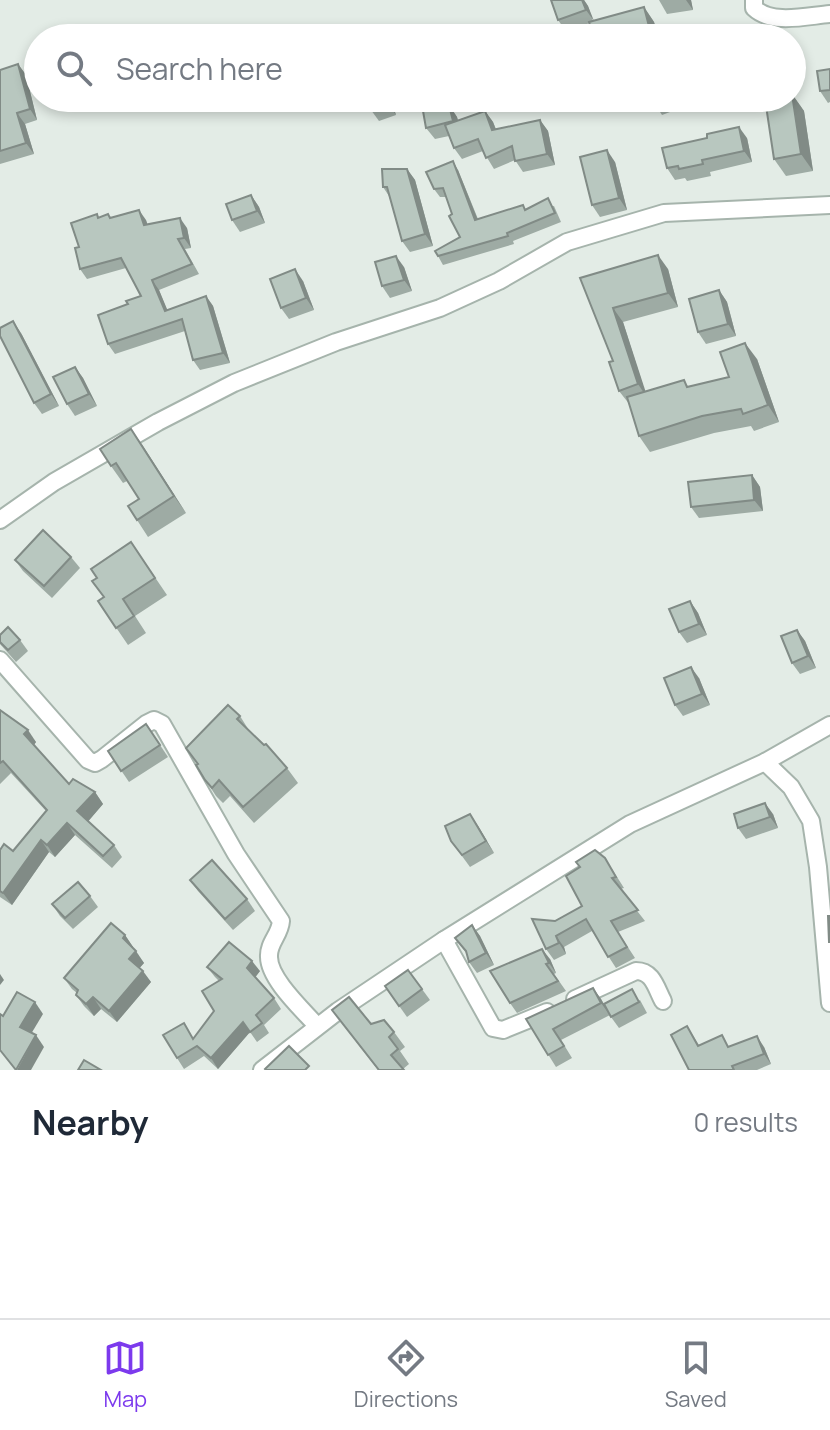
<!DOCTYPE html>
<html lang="en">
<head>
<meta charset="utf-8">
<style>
  :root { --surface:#fff; --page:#f6f6f7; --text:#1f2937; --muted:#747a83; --line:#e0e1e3; --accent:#7c3aed }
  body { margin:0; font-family:Manrope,sans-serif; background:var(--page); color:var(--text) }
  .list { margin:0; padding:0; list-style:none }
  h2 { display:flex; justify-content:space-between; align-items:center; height:104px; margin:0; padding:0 32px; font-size:34px }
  h2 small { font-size:26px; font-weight:400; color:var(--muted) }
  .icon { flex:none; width:44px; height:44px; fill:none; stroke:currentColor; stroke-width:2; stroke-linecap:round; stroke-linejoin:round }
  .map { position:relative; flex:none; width:830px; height:1070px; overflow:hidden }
  .search { position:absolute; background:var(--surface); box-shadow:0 4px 12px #0003; left:24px; right:24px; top:24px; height:88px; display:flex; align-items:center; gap:20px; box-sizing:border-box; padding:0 28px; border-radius:44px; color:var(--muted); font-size:30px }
  .sheet { height:248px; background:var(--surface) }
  nav { display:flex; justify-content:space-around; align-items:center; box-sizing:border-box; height:112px; border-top:2px solid var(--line); background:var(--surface); font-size:22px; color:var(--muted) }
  nav a { display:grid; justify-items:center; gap:4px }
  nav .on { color:var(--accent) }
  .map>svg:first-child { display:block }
</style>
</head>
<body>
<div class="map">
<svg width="830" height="1070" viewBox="0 0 830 1070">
  <rect width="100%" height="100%" fill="#e3ece6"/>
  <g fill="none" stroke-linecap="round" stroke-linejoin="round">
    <g stroke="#a6b4ac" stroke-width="20">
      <g id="street">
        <path d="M754 0V8C772 25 806 16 830 14"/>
        <path d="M0 520 54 482 158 422 234 383 336 342 440 308 499 281 567 242 664 213 830 205"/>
        <path d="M0 660 88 760 95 763 102 759 146 724 154 720 162 724 236 854 281 921C280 935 268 943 269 957 269 979 303 1010 317 1026"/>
        <path d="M765 762 791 787 811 821 818 867 830 1003"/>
        <path d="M444 940 493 1028 503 1030 547 1012"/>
        <path d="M575 999 636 971C653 971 656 988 663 1001"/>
        <path d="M262 1070 338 1011 444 940 630 824 765 762 830 725"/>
      </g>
    </g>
    <use href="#street" stroke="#fff" stroke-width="16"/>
  </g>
  <g fill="#9eaba4">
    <path d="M551 0H584L588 6 593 21 644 7 654 22 659 38H594L590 23 566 31 558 20Z"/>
    <path d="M659 0H691L693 10 667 14Z"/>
    <path d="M18 64 26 75 37 120 25 124 34 154 0 164V70Z"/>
    <path d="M830 69V102L828 103 820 91Z"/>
    <path d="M792 94 804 111 813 171 786 176 774 159Z"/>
    <path d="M367 98H390L396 115 379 121 371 110Z"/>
    <path d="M651 98H692L694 103 662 115Z"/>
    <path d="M449 105 457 117 458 120 485 111 493 122 496 129 540 120 548 131 555 165 523 172 515 160 494 169 483 151 462 159 454 148 449 136 435 139 426 128Z"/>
    <path d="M747 138 752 162 710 172 711 176 687 181 685 178 675 180 667 168Z"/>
    <path d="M615 162 627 210 600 217 592 205Z"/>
    <path d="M407 169 415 180 433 246 410 252 402 241 389 196 383 187Z"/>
    <path d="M458 170 478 219 526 209 554 206 561 222 513 241 514 244 443 265 438 256 460 237 446 197H440L434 189Z"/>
    <path d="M251 195 259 207 265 223 240 232 232 220Z"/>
    <path d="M97 214 99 217 146 220 147 224 187 228 191 248 185 249 199 274 159 290 167 310 206 296 213 306 230 363 200 370 193 360 185 331 115 354 108 344 128 304 141 296 126 268 87 279 80 269 79 247Z"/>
    <path d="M404 267 412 291 390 298 382 286Z"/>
    <path d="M668 269 678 307 623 322 645 392 689 387 729 377 757 359 779 422 754 431 751 426 714 433 650 452 639 436 630 405 619 391 613 361 580 278Z"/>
    <path d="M303 281 314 310 289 319 281 308Z"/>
    <path d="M719 290 727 302 736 336 706 344 698 332Z"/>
    <path d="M21 333 59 406 42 414 34 403Z"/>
    <path d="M75 367 83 378 97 406 75 416 67 404Z"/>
    <path d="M131 429 186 513 148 537 128 506 139 499 127 481 123 483 111 466Z"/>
    <path d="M752 475 760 487 763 511 699 518 691 507Z"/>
    <path d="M131 542 167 595 135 616 146 633 128 645 98 601 104 597 97 578Z"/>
    <path d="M71 557 80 568 52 598 23 571 15 560Z"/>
    <path d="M690 601 698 613 707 635 687 643 679 632Z"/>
    <path d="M797 630 805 641 816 668 800 674 792 663Z"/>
    <path d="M0 635 20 640 28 651 16 662 0 644Z"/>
    <path d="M699 678 710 705 683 716 675 705Z"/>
    <path d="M0 710 36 742 34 745 69 784 95 792 103 804 88 821 114 845 122 857 112 868 75 835 55 857 49 852 12 905 0 897V850L13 851 46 811 11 773 0 784Z"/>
    <path d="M240 716 250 732 287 768 298 783 254 823 230 796 223 803 216 796 196 765Z"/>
    <path d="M146 724 168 757 129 782 108 751Z"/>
    <path d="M773 814 778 828 746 839 738 828Z"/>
    <path d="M478 826 494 853 470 867 451 841Z"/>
    <path d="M576 862 612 869 624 888 620 889 645 921 618 932 635 958 616 968 592 931 564 947 566 954 554 960 546 949 555 921 582 906 579 867Z"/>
    <path d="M190 880 247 899 255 911 233 930 198 891Z"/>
    <path d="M90 896 98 907 73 929 60 916 52 904Z"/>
    <path d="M472 925 480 936 494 965 477 973 469 962 467 954 455 938Z"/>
    <path d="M125 935 133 947 132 948 144 963 139 968 151 982 117 1022 101 1009 94 1016 84 1006 76 995 77 993 72 989 64 978Z"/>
    <path d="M550 959 556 973 554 974 566 991 517 1013 510 1003Z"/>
    <path d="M207 967 260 971 255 977 274 998 281 1009 264 1025 269 1033 257 1042 250 1032 218 1069 204 1056 184 1069 177 1058 194 1038 214 1011 219 981 215 977Z"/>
    <path d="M408 970 430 1000 407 1017 385 986Z"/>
    <path d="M593 988 601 999 610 1015 561 1040 572 1058 556 1067 526 1019Z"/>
    <path d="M640 1000 647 1013 619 1028 611 1017Z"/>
    <path d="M332 1010 394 1032 405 1047 400 1051 409 1064 403 1069 404 1070H378Z"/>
    <path d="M687 1026 699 1045 764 1047 771 1064 757 1070H689Z"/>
  </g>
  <g fill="#818b86">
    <path d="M582 0H584L588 6 594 21 586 10Z"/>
    <path d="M686 0H691L693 10Z"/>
    <path d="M644 7 654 22 659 38H652Z"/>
    <path d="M18 64 26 75 37 120 30 109Z"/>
    <path d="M792 94 804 111 813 171 801 154Z"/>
    <path d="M386 98H390L396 115 388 103Z"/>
    <path d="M449 105 457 117 461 133 453 121Z"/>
    <path d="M485 111 493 122 500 141 492 130Z"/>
    <path d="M17 113 25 124 34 154 26 143Z"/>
    <path d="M540 120 548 131 555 165 547 154Z"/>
    <path d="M739 127 747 138 752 162 744 151Z"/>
    <path d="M607 150 615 162 627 210 619 198Z"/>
    <path d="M453 161 458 170 481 228 475 220Z"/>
    <path d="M407 169 415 180 433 246 425 234Z"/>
    <path d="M251 195 259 207 265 223 257 211Z"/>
    <path d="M139 210 146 220 151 235 144 225Z"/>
    <path d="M180 218 187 228 191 248 184 238Z"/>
    <path d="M658 255 668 269 678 307 668 293Z"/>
    <path d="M396 256 404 267 412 291 404 280Z"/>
    <path d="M295 269 303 281 314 310 306 298Z"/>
    <path d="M152 280 159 290 172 321 165 311Z"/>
    <path d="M719 290 727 302 736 336 728 324Z"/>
    <path d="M206 296 213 306 230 363 223 353Z"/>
    <path d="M613 308 623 322 648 399 638 384Z"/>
    <path d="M13 321 21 333 59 406 51 394Z"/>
    <path d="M745 343 757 359 779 422 768 405Z"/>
    <path d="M75 367 83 378 97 406 89 394Z"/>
    <path d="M131 429 143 446 186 513 174 496Z"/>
    <path d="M752 475 760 487 763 511 754 500Z"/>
    <path d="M690 601 698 613 707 635 699 624Z"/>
    <path d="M797 630 805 641 816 668 808 656Z"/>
    <path d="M691 667 699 678 710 705 702 694Z"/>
    <path d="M28 730 36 742 33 746 24 734Z"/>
    <path d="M95 792 103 804 86 824 77 811Z"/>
    <path d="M765 803 773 814 778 828 770 817Z"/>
    <path d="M470 814 478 826 494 853 486 841Z"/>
    <path d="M67 823 75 835 55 857 47 845Z"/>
    <path d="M41 840 49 852 12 905 3 893Z"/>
    <path d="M472 925 480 936 494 965 486 953Z"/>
    <path d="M125 935 133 947 131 950 123 938Z"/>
    <path d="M556 936 564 947 566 954 559 943Z"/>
    <path d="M542 949 550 959 556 973 549 963Z"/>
    <path d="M136 951 144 963 137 971 129 959Z"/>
    <path d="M252 961 260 971 254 979 247 968Z"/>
    <path d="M143 971 151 982 117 1022 109 1011Z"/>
    <path d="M0 974 4 980 0 985Z"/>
    <path d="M593 988 601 999 610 1015 601 1003Z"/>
    <path d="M93 997 101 1009 94 1016 86 1004Z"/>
    <path d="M35 1002 43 1014 28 1039 20 1027Z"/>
    <path d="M243 1022 250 1032 218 1069 211 1058Z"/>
    <path d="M36 1035 44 1047 31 1070H17Z"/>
    <path d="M757 1036 764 1047 771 1064 764 1054Z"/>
  </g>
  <g fill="#b8c7bf" stroke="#818b86" stroke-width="2">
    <path d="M551 0H582L586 10 558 20Z"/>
    <path d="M644 7 652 38H629L626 31 600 38H594L589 22Z"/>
    <path d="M18 64 30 109 17 113 26 143 0 151V70Z"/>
    <path d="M830 69V90L820 91 817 71Z"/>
    <path d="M792 94 801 154 774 159 765 99 792 98Z"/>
    <path d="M367 98H386L388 103 371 110Z"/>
    <path d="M449 105 453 121 426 128 423 111Z"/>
    <path d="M485 111 492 130 540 120 547 154 515 161 512 146 486 158 478 139 454 148 445 125Z"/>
    <path d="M739 127 744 151 702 160 703 164 679 169 678 166 667 168 662 148 707 138V134Z"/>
    <path d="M607 150 619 198 592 205 580 157Z"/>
    <path d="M453 161 475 220 523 205 525 210 548 198 555 213 507 233 508 236 438 256 435 251 460 237 449 216 452 214 443 188 434 189 426 172Z"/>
    <path d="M382 169H407L425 234 402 241 387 187H383Z"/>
    <path d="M251 195 257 211 232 220 226 204Z"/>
    <path d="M139 210 144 225 180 218 184 238 178 239 192 264 152 280 165 311 206 296 223 353 193 360 182 319 108 344 98 315 128 304 126 301 141 296 121 258 80 269 75 248 79 247 71 223 97 214 98 218 108 214 110 218Z"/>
    <path d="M658 255 668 293 613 308 638 384 619 391 609 362 613 361 580 278Z"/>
    <path d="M396 256 404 280 382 286 375 262Z"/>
    <path d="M295 269 306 298 281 308 270 279Z"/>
    <path d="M719 290 728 324 698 332 689 299Z"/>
    <path d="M13 321 51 394 34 403 0 336V328Z"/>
    <path d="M745 343 768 405 743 414 741 409 702 416 639 436 627 397 684 380 687 387 729 377 720 352Z"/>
    <path d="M75 367 89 394 67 404 53 377Z"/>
    <path d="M131 429 174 496 137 520 128 506 139 499 116 463 111 466 100 449Z"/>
    <path d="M752 475 754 500 691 507 688 482Z"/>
    <path d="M43 530 71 557 44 586 15 560Z"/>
    <path d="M131 542 155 578 123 599 134 616 116 628 98 601 104 597 92 581 97 578 91 569Z"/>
    <path d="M690 601 699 624 679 632 669 609Z"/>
    <path d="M8 627 20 640 8 650 0 642V635Z"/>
    <path d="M797 630 808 656 792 663 781 636Z"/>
    <path d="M691 667 702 694 675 705 664 678Z"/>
    <path d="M228 705 240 716 237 719 264 745 266 744 287 768 243 807 219 780 212 788 205 780 196 765 198 764 186 748Z"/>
    <path d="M0 710 28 730 24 734 69 784 73 779 95 792 77 811 114 845 103 856 67 823 47 845 41 840 3 893 0 891V850L4 844 13 851 47 810 3 761 0 763Z"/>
    <path d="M146 724 160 745 121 771 108 751Z"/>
    <path d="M765 803 770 817 738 828 734 814Z"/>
    <path d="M470 814 486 841 462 855 451 841 445 826Z"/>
    <path d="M595 850 605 858 616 877 612 878 638 910 611 921 627 947 608 957 586 919 556 936 559 943 546 949 532 919 555 921 582 906 566 876 580 867 576 862Z"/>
    <path d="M212 860 247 899 225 919 190 880Z"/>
    <path d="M78 882 90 896 65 918 52 904Z"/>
    <path d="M828 916H830V942H829Z"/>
    <path d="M111 923 125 935 123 938 136 951 129 959 143 971 109 1011 93 997 86 1004 76 995 78 990 64 978Z"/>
    <path d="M472 925 486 953 469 962 466 951 455 938Z"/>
    <path d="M229 942 252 961 247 968 274 998 256 1015 262 1023 250 1032 243 1022 211 1058 197 1046 177 1058 163 1035 184 1023 193 1039 214 1011 202 991 222 979 207 967Z"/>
    <path d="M542 949 549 963 546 964 558 981 510 1003 490 971Z"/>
    <path d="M408 970 422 989 399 1006 385 986Z"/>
    <path d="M593 988 601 1003 553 1029 564 1046 548 1055 526 1019Z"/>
    <path d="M632 989 639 1002 611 1017 604 1004Z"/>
    <path d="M17 992 35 1002 20 1027 36 1035 16 1070 0 1050V1014L3 1016Z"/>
    <path d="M349 997 371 1024 384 1020 394 1032 389 1037 398 1049 391 1055 404 1070H379L332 1010Z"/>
    <path d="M687 1026 698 1046 722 1035 728 1047 757 1036 764 1054 732 1066 734 1070H689L671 1035Z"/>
    <path d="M289 1046 309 1066 305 1070H266L265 1069Z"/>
    <path d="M84 1060 101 1070H78Z"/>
  </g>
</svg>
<div class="search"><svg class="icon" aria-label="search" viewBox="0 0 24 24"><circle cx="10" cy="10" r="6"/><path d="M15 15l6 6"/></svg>Search here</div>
</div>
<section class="sheet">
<h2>Nearby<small>0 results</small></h2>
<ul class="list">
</ul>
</section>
<nav>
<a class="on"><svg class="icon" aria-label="map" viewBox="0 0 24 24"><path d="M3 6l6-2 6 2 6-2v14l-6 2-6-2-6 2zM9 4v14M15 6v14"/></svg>Map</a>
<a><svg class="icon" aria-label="directions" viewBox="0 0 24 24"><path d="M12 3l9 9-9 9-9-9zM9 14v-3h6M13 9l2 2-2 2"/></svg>Directions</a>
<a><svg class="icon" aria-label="saved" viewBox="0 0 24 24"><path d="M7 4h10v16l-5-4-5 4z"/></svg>Saved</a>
</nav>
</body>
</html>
